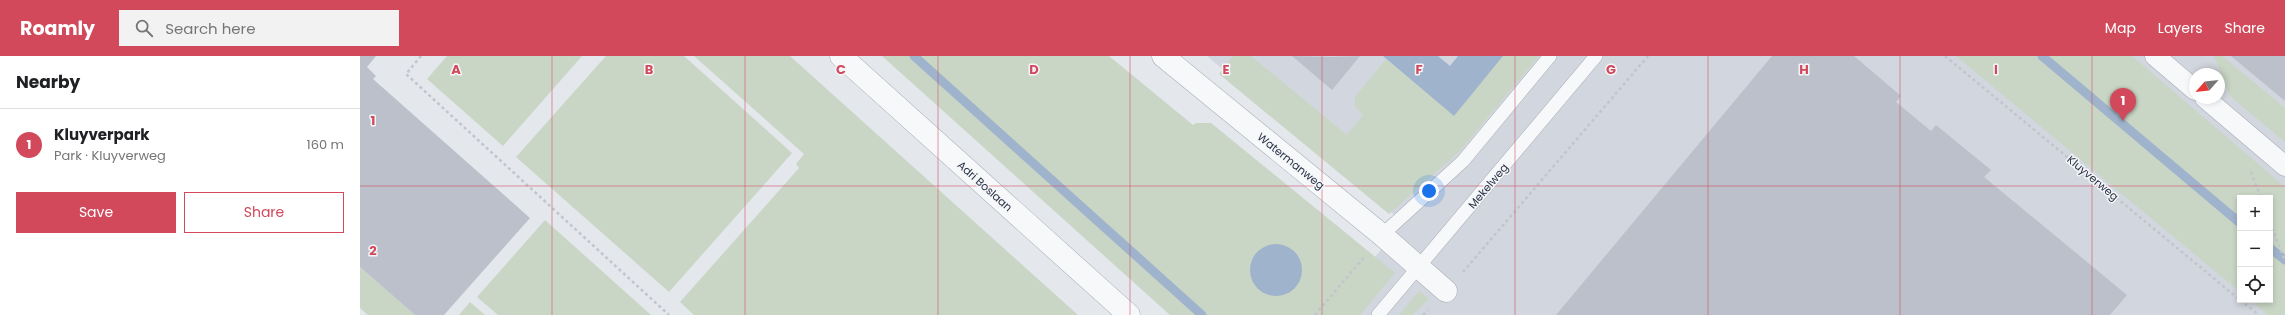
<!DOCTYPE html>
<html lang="en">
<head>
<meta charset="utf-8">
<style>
  :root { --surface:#fff; --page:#f2f2f2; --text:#202124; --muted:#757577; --line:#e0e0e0; --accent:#d1495b }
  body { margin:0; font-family:Poppins,sans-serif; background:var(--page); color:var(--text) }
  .controls { position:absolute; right:12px; bottom:12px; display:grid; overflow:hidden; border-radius:0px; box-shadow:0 2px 6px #0003 }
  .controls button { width:36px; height:36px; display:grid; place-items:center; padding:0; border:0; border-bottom:1px solid var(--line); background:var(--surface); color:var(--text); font:20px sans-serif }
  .compass { position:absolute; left:1829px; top:12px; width:36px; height:36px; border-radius:50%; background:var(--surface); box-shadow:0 2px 6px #0003; rotate:243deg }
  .you { position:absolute; left:1069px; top:135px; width:14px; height:14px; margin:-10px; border:3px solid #fff; border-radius:50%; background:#1a73e8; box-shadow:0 0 0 6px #1a73e833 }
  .badge { display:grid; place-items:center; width:26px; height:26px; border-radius:50%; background:var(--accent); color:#fff; font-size:13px; font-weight:700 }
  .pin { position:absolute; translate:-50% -33px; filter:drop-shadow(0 1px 2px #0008) }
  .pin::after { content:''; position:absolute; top:21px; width:14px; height:12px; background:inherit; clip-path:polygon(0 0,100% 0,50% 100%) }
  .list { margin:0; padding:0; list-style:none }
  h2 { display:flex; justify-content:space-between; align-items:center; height:52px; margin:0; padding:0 16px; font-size:17px }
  h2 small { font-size:13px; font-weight:400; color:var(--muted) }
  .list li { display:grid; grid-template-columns:26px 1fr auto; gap:12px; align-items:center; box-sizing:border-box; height:72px; padding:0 16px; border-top:1px solid var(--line) }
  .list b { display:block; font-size:15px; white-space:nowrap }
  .list p { margin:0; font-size:13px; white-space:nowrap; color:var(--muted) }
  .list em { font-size:13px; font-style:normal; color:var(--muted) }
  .actions { display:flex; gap:8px; padding:12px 16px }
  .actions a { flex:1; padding:9px 0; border:1px solid var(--accent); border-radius:0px; text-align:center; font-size:14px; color:var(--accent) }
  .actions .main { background:var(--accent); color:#fff }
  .icon { flex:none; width:22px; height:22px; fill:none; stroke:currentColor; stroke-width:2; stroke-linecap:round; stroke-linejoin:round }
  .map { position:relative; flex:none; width:1925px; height:259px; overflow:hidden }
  header { display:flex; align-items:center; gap:24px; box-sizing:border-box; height:56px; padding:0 20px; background:var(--accent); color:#fff }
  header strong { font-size:19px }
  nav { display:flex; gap:22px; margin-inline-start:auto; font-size:14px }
  .search { width:280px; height:36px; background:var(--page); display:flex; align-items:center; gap:10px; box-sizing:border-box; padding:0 14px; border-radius:0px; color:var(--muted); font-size:15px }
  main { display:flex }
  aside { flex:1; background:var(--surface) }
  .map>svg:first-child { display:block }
</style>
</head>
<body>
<header>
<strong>Roamly</strong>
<div class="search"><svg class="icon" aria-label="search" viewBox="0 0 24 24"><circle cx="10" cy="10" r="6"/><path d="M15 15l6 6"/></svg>Search here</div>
<nav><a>Map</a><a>Layers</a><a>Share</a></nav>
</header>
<main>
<aside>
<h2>Nearby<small></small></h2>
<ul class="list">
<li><span class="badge">1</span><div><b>Kluyverpark</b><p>Park · Kluyverweg</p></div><em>160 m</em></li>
</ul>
<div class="actions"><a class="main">Save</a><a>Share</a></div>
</aside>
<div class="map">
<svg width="1925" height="259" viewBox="0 0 1925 259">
  <rect width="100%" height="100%" fill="#e4e7ec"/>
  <path fill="#d2d6de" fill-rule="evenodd" d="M847 0H1925V259H965L1044 167ZM1835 18H1859V42H1835ZM1880 142H1910V244H1880Z"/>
  <g fill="#c9d6c5" fill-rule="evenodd">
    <path d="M87 0H222L143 90 67 23Z"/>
    <path d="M246 0H324L432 97 309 236 156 101Z"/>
    <path d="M334 0H430L718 259H334L320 246 439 112 436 108 444 98Z"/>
    <path d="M522 0H749L833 69 836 67H851L1035 217 1000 259H810ZM910 189 935 230 926 237 913 239 899 195Z"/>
    <path d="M873 0H891L987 79 1003 59 995 50V41L1026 3 1094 59 1143 0H1179L1099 96 1029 158 859 18Z"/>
    <path d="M1596 0H1772L1925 131V259H1908L1890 244H1910V142H1880V236Z"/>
    <path d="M1854 0H1862L1925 52V86L1870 40Z"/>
    <path d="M185 164 291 259H138L117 241Z"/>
    <path d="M0 211 55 259H8L0 252Z"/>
    <path d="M1059 235 1069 243 1052 259H1039Z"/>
    <path d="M110 246 125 259H99Z"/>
  </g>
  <g fill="#9fb4cc">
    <path d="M1023 0H1078L1090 10 1098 0H1143L1094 60Z"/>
    <circle cx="916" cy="214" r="26"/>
  </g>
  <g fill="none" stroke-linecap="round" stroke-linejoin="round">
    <g stroke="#9fb4cc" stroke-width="9">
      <path d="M554 0 842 259"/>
      <path d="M1682 0 1880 167"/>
      <path d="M1910 192 1925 204"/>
    </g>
  </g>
  <g fill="#bbc0ca">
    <path d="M0 0H16L7 11 16 20 13 23 170 162 84 259H55L0 211Z"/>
    <path d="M932 0 972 1 1000 0 972 34Z"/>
    <path d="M1412 0H1494L1541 40 1536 46 1571 75 1576 69 1631 114 1624 121 1767 239 1750 259H1196Z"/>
    <path d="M1871 0H1925V45Z"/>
  </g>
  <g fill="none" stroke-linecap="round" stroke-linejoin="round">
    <g stroke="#a9aeb7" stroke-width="14">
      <g id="service">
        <path d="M1022 179 1103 105 1190 0"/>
        <path d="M1018 259 1236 0"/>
      </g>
    </g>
    <g stroke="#a9aeb7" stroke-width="21">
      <g id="pedestrian">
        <path d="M1795 0 1835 34"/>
        <path d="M1845 42 1925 110"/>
      </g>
    </g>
    <g stroke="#a9aeb7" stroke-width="23">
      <g id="minor">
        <path d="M481 0 769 259"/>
        <path d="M803 0 1022 179 1086 235"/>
      </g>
    </g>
    <g stroke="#c2c5cb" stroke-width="2.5" stroke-dasharray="3 3" stroke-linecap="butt">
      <path d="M61 0 46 18 309 259"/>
      <path d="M1585 0 1880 244"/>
      <path d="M1891 116 1901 142"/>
      <path d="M1910 166 1925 205"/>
      <path d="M1103 216 1288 0"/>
      <path d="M1880 244 1899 259"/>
      <path d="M955 259 1005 200"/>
      <path d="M1063 259 1068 254"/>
    </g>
    <use href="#service" stroke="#f7f8fa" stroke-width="13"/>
    <use href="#pedestrian" stroke="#f7f8fa" stroke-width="20"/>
    <use href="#minor" stroke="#f7f8fa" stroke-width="22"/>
  </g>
  <path fill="none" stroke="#d1495b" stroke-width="1" stroke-opacity="0.55" d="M192 0V259M385 0V259M578 0V259M770 0V259M962 0V259M1155 0V259M1348 0V259M1540 0V259M1732 0V259M0 130H1925"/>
  <g text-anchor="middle" stroke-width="3" stroke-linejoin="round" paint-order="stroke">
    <g font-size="11" fill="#2b3445" stroke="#f4f6f9">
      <text transform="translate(931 105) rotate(39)" y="4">Watermanweg</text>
      <text transform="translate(1733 122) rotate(40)" y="4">Kluyverweg</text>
      <text transform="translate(625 130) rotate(42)" y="4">Adri Boslaan</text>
      <text transform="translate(1128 130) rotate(-50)" y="4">Mekelweg</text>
    </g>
  </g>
  <g font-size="13" text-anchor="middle" font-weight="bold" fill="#d1495b" stroke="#f4f6f9" stroke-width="3" stroke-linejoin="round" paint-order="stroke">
    <text x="96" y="18">A</text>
    <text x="289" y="18">B</text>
    <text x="481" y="18">C</text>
    <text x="674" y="18">D</text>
    <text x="866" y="18">E</text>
    <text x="1059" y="18">F</text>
    <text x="1251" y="18">G</text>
    <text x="1444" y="18">H</text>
    <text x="1636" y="18">I</text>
    <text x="13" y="69">1</text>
    <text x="13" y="199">2</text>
  </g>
</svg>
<div class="controls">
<button>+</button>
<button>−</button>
<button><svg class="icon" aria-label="locate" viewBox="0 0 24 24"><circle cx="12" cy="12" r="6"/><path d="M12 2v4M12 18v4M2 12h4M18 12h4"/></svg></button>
</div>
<svg class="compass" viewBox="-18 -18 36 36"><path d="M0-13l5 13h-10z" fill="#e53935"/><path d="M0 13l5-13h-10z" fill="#757577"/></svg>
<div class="you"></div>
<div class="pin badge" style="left:1763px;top:65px">1</div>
</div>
</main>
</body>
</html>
